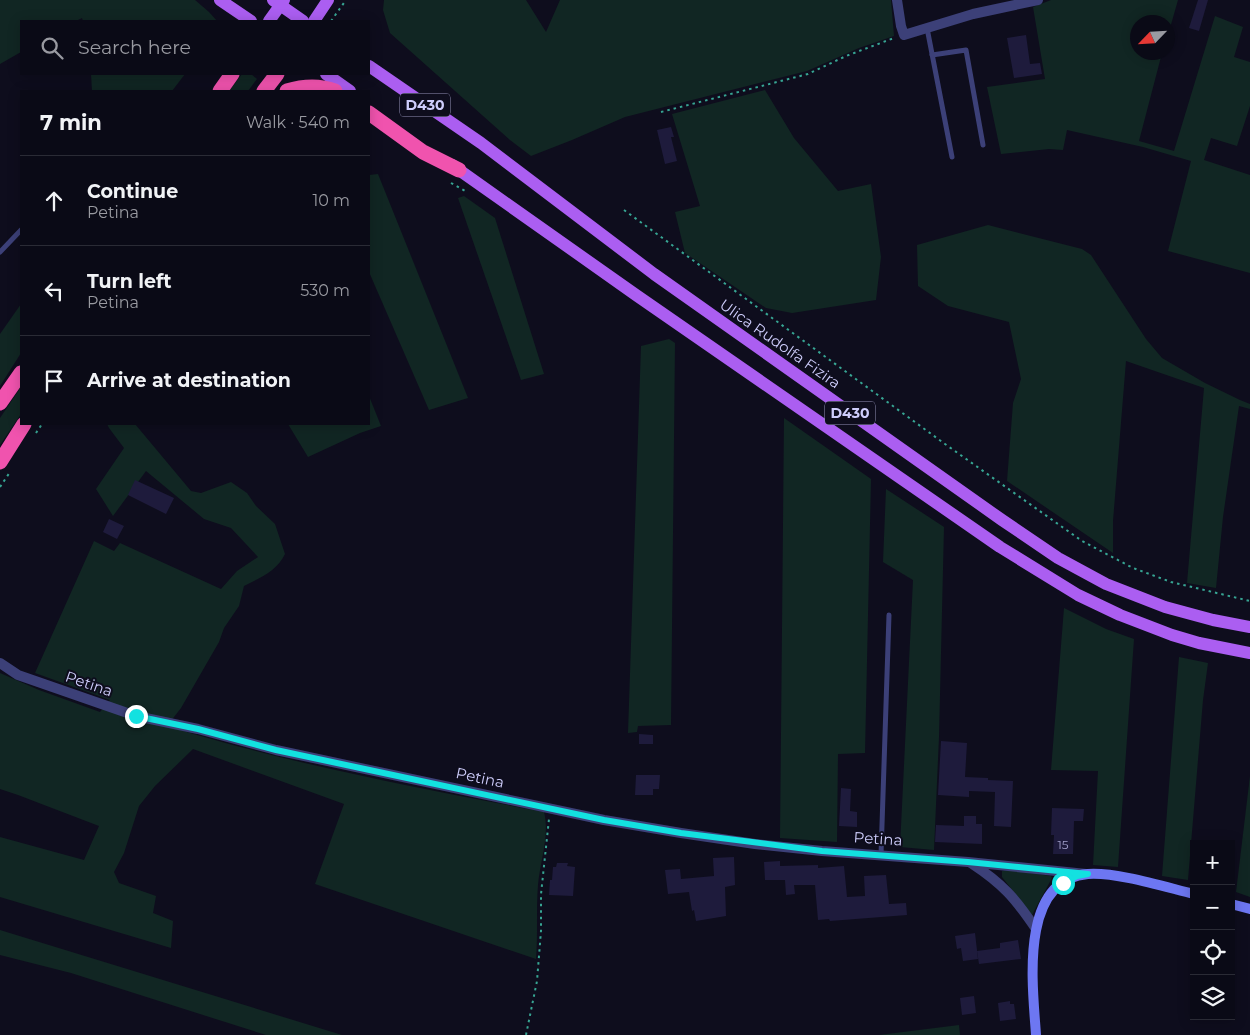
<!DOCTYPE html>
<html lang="en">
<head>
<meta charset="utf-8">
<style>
  :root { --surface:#0a0a16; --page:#13131f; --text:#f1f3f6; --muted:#999aa1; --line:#2a2b35 }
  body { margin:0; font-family:Montserrat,sans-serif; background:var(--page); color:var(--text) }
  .controls { position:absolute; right:15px; bottom:15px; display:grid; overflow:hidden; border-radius:0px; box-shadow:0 2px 12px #0003 }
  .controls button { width:45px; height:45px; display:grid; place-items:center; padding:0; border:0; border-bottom:1px solid var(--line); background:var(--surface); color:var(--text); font:25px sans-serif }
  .compass { position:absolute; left:1130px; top:15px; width:45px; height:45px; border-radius:50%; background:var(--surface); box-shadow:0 2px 12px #0003; rotate:245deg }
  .stop { position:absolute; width:15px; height:15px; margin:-11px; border:4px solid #13e1e0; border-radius:50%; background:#fff }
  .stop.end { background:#13e1e0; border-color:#fff; box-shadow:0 1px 5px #0008 }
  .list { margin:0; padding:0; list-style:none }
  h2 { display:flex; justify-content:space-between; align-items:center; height:65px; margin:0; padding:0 20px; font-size:21px }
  h2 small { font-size:16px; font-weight:400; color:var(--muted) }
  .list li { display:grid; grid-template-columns:32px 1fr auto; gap:15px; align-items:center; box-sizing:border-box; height:90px; padding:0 20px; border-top:1px solid var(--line) }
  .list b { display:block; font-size:19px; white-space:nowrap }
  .list p { margin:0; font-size:16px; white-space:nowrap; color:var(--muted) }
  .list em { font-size:16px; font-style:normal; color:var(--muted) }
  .icon { flex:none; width:28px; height:28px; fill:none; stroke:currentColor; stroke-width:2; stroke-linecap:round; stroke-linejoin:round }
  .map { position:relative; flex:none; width:1250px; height:1035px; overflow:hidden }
  .search { position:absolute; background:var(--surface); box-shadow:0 2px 12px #0003; left:20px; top:20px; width:350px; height:55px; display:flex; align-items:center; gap:12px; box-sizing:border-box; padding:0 18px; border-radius:0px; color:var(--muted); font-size:19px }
  .panel { position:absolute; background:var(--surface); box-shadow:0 2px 12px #0003; left:20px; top:90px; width:350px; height:335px; border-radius:0px }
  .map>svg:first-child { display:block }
</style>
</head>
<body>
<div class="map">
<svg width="1250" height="1035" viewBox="0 0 1250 1035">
  <rect width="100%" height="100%" fill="#0e0d1d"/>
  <g fill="#112623">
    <path d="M0 0H195L209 12 217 21H83L82 18 76 21H21V52L0 64Z"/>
    <path d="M384 0H526L546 32 560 0H891L894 36 859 48 807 71 625 117 572 140 531 156 510 140 390 33 383 10Z"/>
    <path d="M1051 0H1178L1168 35V22H1138V52L1162 53 1139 141 1174 151 1215 16 1243 27 1234 57 1250 62V106L1237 146 1211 138 1204 160 1250 175V273L1168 251 1191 161 1143 147 1067 130 1063 150 1049 149 1001 154 987 87 1045 79 1033 7Z"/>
    <path d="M91 74H185L172 91H92Z"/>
    <path d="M242 74H251L257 79 248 91H229Z"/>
    <path d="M765 90 794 138 838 191 871 184 881 257 876 300 792 313 766 308 685 253 675 212 700 206 672 114Z"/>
    <path d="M378 174 468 398 429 410 369 272V175Z"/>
    <path d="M464 196 495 218 544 374 521 380 458 198Z"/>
    <path d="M988 225 1082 249 1091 255 1146 339 1162 358 1205 383 1240 400 1250 404V409L1239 406 1223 517 1216 588 1187 583 1204 388 1126 361 1113 521V553L1007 481 1013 403 1021 379 1009 322 948 306 918 286 917 245Z"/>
    <path d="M21 304V353L0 386V334Z"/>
    <path d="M669 339 675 343 671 725 638 726 637 732 628 733 641 346Z"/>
    <path d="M21 387V414L0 445V418Z"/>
    <path d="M369 396 381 426 360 433 308 457 288 424H369Z"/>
    <path d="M784 418 871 479 865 753 838 754 837 842 780 838Z"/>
    <path d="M107 424H135L191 491 201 493 231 482 247 493 256 506 275 524 285 554C277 571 260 578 244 586L239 606 224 628 219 642 181 708 167 726C290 764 418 788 544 812 550 835 540 862 538 885 536 910 538 934 536 959L315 884 344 804 193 749 155 786 139 806 124 853 114 872 119 883 156 896 153 913 173 921 171 948 0 897V837L84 860 99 826 18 795 0 789V673L39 690 100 712 110 700 35 673 94 541 114 551 120 543 221 589 237 571 258 557 231 528 204 519 146 471 113 516 96 489 124 448 109 428Z"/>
    <path d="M886 489 944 527 939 737 934 850 900 847 913 580 883 562Z"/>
    <path d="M1064 608 1106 629 1134 639 1118 867 1093 865 1098 771 1051 770Z"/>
    <path d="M1179 657 1208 663 1203 700 1188 880 1162 876Z"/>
    <path d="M1250 776V897L1236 892Z"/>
    <path d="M1007 870 1051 876 1052 878 1032 915 1002 877V871Z"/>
    <path d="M0 930 342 1035H266L71 973 0 955Z"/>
    <path d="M959 1025 960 1035H879Z"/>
  </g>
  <g fill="#1e1b3c">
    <path d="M1198 0H1208L1199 31 1189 28Z"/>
    <path d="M1026 35 1030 64 1040 63 1042 74 1014 78 1007 38Z"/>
    <path d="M671 127 674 137H671L677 161 665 164 657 130Z"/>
    <path d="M135 480 174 498 166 514 128 495Z"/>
    <path d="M109 519 124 526 117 539 103 532Z"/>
    <path d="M639 734 653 735V744H639Z"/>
    <path d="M941 741 967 743 965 777 988 778V780L1013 781 1011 827 994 826 995 792 969 791V797L938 795Z"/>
    <path d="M636 775H660L659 789H653V795H635Z"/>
    <path d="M841 788 851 789 850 811 857 812V827L839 826Z"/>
    <path d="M1052 808 1084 809 1083 821H1074L1073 854H1053L1054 835H1051Z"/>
    <path d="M964 816H976V824H982V844L935 842 936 825 964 826Z"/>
    <path d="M734 857 735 885 725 887 726 916 696 921 694 910 692 911 689 892 668 894 665 870 680 869 681 879 714 876 713 858Z"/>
    <path d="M780 861V866L818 865V868L844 866 847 897 865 896 864 876 886 875 889 904 906 903 907 915 830 921 829 919 818 920 815 885H794L795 894 786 895 785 880H765L764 862Z"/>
    <path d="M557 863H568L567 866 575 867 573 896 549 895 550 880H552L553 867H556Z"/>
    <path d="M975 933 978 959 963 961 961 948 957 949 955 936Z"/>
    <path d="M1018 940 1021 959 979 964 977 951 1000 948V943Z"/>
    <path d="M974 996 976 1013 962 1015 960 998Z"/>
    <path d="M1010 1001V1004H1014L1016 1019 1000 1021 998 1003Z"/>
  </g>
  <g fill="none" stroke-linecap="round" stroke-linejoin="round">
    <g stroke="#37a593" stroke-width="2" stroke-dasharray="2.5 4" stroke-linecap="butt">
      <path d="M331 21 346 0"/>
      <path d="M661 112 808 74 846 56 894 38"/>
      <path d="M451 183 467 192"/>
      <path d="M624 210 945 444 1082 541 1133 568 1171 582 1250 601"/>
      <path d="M36 433 42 424"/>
      <path d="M0 487 10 472"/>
      <path d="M526 1035 537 981 541 931V894L549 819"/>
    </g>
    <g stroke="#3c4078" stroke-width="5">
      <path d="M927 28 952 157"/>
      <path d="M932 55 966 50 983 145"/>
      <path d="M0 252 21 230"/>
      <path d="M881 855 889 615"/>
    </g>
    <g stroke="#3c4078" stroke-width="10">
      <path d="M897 0 901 26 904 35 973 14 1038 0"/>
      <path d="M0 663 18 675 136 716 198 729 276 750 604 820 681 833 755 844 822 851 968 862 1086 874"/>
      <path d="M971 863C1003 884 1015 898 1036 929"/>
    </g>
    <g stroke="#6d77f2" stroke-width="10">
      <path d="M1231 904 1250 909"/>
      <path d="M1036 1035C1033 988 1018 879 1088 874 1117 872 1165 887 1194 894"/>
    </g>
    <g stroke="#ab5ef1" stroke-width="12">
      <path d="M220 0 251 21"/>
      <path d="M273 0 303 21"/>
      <path d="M269 21 284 0"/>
      <path d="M314 21 328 0"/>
      <path d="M369 66 481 143 654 274 1002 520 1058 558 1106 584 1165 607 1213 620 1250 627"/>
      <path d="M326 74 350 91"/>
      <path d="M452 165 636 295 1000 547 1078 595 1120 615 1172 635 1199 643 1250 653"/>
    </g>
    <g stroke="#f053ae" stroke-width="15">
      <path d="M220 91 232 74"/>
      <path d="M264 91 277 74"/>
      <path d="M287 91C303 86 319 85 335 91"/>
      <path d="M369 113 423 152 459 170"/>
      <path d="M0 403 21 373"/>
      <path d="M0 462 24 424"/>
    </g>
  </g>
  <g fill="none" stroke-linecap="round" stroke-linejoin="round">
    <path stroke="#13e1e0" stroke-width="6" d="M136 716 198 729 276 750 393 775 604 820 681 833 822 851 968 862 1088 874 1077 876 1063 883"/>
  </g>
  <g text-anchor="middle" stroke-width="4" stroke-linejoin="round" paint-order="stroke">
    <g font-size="12" fill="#a2a0cb">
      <text x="1063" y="849">15</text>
    </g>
    <g fill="#0e0d1d" stroke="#9493b8" stroke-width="1">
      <rect x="400" y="93.5" width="50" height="23" rx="4"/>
      <rect x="825" y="401.5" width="50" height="23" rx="4"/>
    </g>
    <g font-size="14" font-weight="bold" fill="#cecdfb">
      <text x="425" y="110">D430</text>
      <text x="850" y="418">D430</text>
    </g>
    <g font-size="15" fill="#cecdfb" stroke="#0e0d1d">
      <text transform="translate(780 344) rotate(35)" y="5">Ulica Rudolfa Fizira</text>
      <text transform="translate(89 684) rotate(19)" y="5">Petina</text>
      <text transform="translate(480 778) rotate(12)" y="5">Petina</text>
      <text transform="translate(878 839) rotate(4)" y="5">Petina</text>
    </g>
  </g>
</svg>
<div class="controls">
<button>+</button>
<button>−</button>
<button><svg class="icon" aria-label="locate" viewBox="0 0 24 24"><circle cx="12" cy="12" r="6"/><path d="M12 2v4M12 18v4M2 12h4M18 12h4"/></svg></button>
<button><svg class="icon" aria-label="layers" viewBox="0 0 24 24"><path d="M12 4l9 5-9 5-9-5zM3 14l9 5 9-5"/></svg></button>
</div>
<svg class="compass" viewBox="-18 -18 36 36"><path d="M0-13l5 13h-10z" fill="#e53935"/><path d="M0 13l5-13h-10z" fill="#999aa1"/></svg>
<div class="stop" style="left:1063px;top:883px"></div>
<div class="stop end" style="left:136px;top:716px"></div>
<div class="search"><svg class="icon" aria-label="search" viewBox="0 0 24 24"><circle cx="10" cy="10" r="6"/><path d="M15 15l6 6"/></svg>Search here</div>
<section class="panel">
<h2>7 min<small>Walk · 540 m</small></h2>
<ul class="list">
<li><svg class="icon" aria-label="ahead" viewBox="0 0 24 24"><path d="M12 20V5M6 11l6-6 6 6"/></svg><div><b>Continue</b><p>Petina</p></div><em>10 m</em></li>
<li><svg class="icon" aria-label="left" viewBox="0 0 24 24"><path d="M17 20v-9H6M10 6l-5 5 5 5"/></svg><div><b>Turn left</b><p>Petina</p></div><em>530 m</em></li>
<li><svg class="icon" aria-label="arrive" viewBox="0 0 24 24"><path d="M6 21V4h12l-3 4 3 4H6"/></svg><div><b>Arrive at destination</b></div></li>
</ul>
</section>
</div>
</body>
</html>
